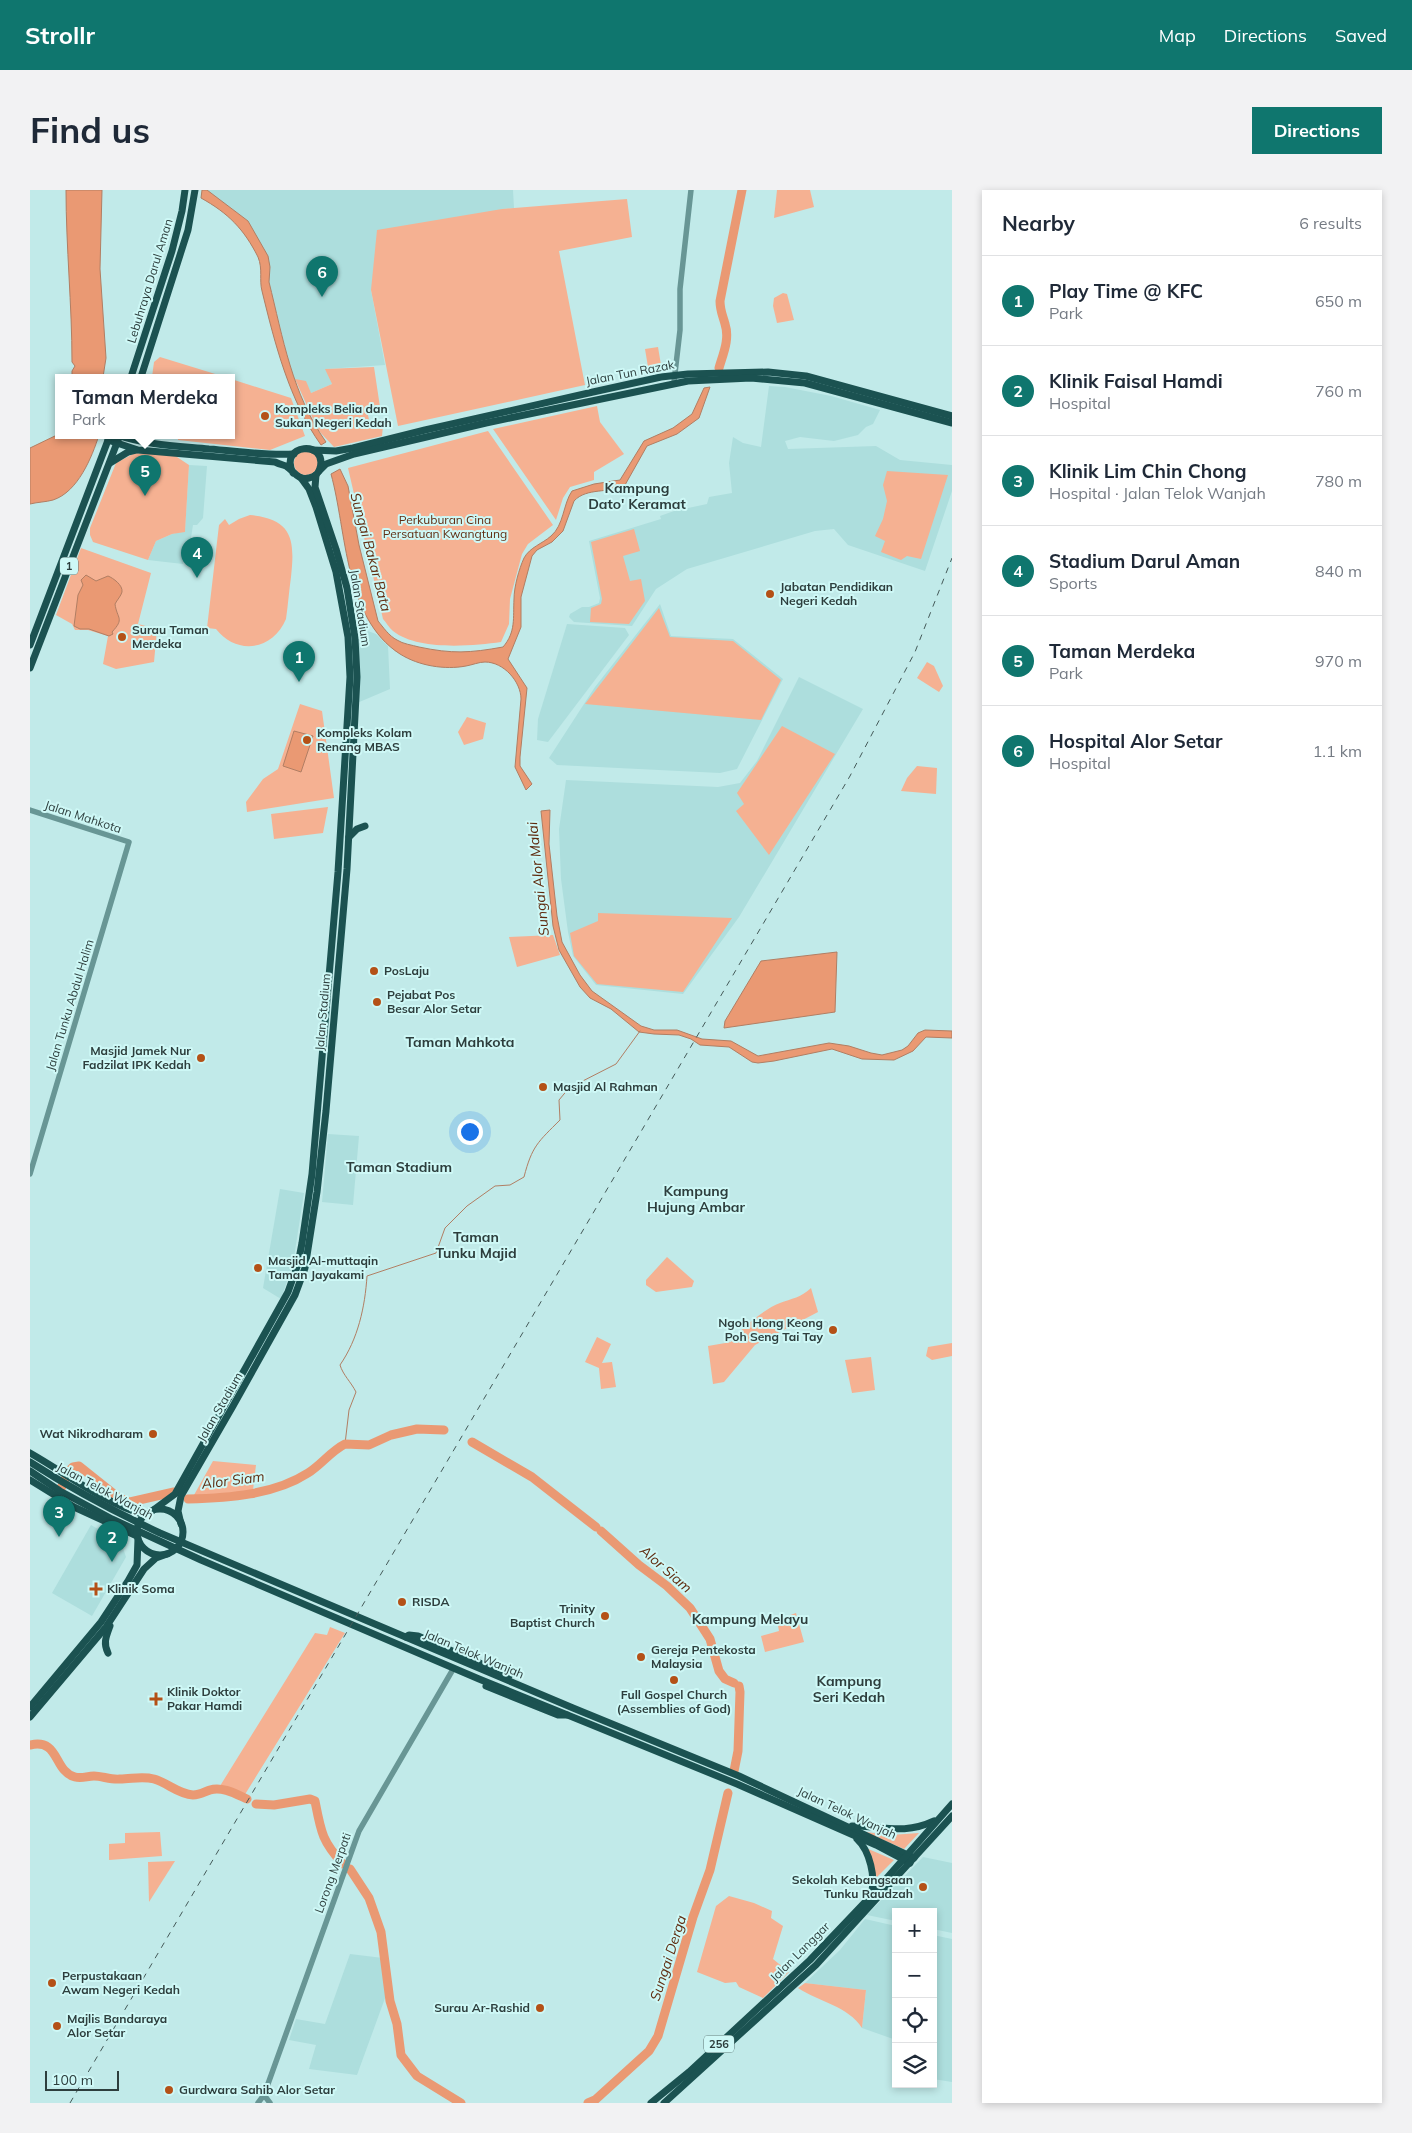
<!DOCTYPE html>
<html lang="en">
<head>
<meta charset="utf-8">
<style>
  :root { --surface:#fff; --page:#f2f2f3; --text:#1f2937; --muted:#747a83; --line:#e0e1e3; --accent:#0f766e }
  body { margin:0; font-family:Mulish,sans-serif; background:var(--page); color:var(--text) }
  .controls { position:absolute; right:15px; bottom:15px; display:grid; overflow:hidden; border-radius:0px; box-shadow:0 2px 8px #0003 }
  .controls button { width:45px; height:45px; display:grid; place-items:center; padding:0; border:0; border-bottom:1px solid var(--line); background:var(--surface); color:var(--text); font:25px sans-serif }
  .scale { position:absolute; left:15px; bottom:12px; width:74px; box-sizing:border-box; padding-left:5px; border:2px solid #2d3e3d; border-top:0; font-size:14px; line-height:18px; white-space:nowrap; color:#2d3e3d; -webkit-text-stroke:4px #cef8f6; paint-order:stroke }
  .you { position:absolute; left:439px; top:941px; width:18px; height:18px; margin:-12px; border:4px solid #fff; border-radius:50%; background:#1a73e8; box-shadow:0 0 0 8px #1a73e833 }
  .badge { display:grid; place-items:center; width:32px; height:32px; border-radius:50%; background:var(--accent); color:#fff; font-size:16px; font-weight:700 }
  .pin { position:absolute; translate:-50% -41px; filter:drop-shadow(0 1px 2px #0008) }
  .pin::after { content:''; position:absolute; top:26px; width:18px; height:15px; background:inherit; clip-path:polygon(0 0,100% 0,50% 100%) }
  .popup { position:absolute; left:25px; top:184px; width:180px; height:65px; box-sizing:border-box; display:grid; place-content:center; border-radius:0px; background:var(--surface); filter:drop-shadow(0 1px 4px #0005); font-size:16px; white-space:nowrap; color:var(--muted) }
  .popup b { font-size:19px; color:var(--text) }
  .popup::after { content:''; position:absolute; left:50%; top:100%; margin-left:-10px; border:10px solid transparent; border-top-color:var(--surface) }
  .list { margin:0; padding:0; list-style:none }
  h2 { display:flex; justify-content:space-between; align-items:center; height:65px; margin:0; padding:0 20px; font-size:21px }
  h2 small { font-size:16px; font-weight:400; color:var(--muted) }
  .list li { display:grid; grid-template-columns:32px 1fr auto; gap:15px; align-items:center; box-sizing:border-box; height:90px; padding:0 20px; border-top:1px solid var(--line) }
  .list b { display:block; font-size:19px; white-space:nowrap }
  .list p { margin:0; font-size:16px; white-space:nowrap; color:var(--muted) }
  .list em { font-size:16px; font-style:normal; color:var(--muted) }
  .icon { flex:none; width:28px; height:28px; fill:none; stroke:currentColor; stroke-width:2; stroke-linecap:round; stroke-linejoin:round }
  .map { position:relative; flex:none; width:922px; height:1913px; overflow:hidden; border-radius:0px }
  header { display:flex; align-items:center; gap:30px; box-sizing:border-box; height:70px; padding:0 25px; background:var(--accent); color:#fff }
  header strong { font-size:24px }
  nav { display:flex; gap:28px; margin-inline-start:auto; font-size:18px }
  .intro { display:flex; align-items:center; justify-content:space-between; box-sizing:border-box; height:120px; padding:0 30px }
  h1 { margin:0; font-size:35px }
  .button { padding:12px 22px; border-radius:0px; background:var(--accent); color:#fff; font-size:18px; font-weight:700 }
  main { display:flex; gap:30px; padding:0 30px }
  aside { flex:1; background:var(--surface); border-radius:0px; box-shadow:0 2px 8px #0003 }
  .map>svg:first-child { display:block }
</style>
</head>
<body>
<header>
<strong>Strollr</strong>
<nav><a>Map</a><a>Directions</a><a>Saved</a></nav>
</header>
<div class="intro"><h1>Find us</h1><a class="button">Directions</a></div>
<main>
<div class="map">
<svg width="922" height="1913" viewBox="0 0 922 1913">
  <rect width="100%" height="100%" fill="#c1eae9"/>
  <g fill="#addedd">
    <path d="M177 0H483L484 18 472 19 341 100 355 175 296 179 302 194 281 203 263 189 239 92 240 77 226 46 218 31Z"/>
    <path d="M739 196 755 197 801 206 850 220 843 234 836 237 828 245 804 251 770 247 755 251 758 259 846 256 870 270 922 275V301L895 381 818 355 804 339 785 341 657 379 626 399 602 436 544 432 539 427 540 424 552 417H559L569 413 570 408 559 351 631 329 630 326 644 321 677 314 679 307 702 303 699 273 703 247 713 253 731 257Z"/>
    <path d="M159 275 177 276 173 328 167 335H163L161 348H164L163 358H155L153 374 118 370 126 351 142 344 155 341Z"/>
    <path d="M630 414 641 446 703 449 753 489 707 579 690 583 527 575 519 568 565 497Z"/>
    <path d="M537 434 595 438 599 445 518 552 507 550 508 529Z"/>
    <path d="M338 441 346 444 358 456 360 499 327 513 330 490 328 442Z"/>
    <path d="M769 487 833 519 709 727 653 804 566 795 543 766 538 742 531 689 529 639 536 590 688 597 710 593 727 571Z"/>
    <path d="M298 944 329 946 323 1015 292 1012Z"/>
    <path d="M250 999 274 1003 263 1074 251 1109 233 1098Z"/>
    <path d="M61 1335 91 1352 96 1367 62 1426 22 1403Z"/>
    <path d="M893 1667 922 1673V1743L903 1739V1722H866V1731L837 1725Z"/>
    <path d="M835 1729 866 1736V1850L832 1838 836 1800 775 1793 810 1760Z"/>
    <path d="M903 1745 922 1749V1892L903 1889Z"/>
    <path d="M320 1764 353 1768 358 1800 327 1885 279 1879 286 1855 259 1850 266 1829 295 1834Z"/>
  </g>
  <g fill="#f5b192">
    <path d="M747 0H780L784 17 744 28Z"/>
    <path d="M597 9 602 47 529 61 555 195 368 236 341 100 347 40 472 19Z"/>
    <path d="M753 103 757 104 764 130 747 133 743 116 744 108Z"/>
    <path d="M628 157 632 181 619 183 615 159Z"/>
    <path d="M130 167 195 187H122L124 172Z"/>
    <path d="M344 177 350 217 337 221 341 238 353 236 352 246 304 257 288 240 265 189 276 191 281 203 302 194 295 179Z"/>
    <path d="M201 189 261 208 275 246 240 260 148 250V245H201Z"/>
    <path d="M567 216 570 232 594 264 564 282V290L540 297 533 308 526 330 463 239Z"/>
    <path d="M458 241 523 335 498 354 492 364 480 409 479 434 471 452C442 456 388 461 363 441 359 438 356 432 353 429L318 278Z"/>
    <circle cx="276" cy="273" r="12"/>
    <path d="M105 263 144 265 159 275 155 342 142 344 126 351 118 370 63 352 60 345V338L86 273Z"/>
    <path d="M857 281 918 285 891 369 877 366 871 370 851 362 855 351 845 346 853 329 857 311 853 295Z"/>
    <path d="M220 325C263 329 265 350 261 387 259 401 258 415 256 429 243 460 207 466 186 439L177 438 189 335 195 329 199 335 209 329Z"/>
    <path d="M604 339 610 361 593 366 600 391 611 389 615 411 599 434 560 432 561 418 571 414 572 409 561 352Z"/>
    <path d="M51 358 121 383 108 434 127 439 124 472 86 479 73 474 78 446 58 440H45L42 434 26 425Z"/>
    <path d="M629 418 640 447 703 451 751 490 731 530 555 514Z"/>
    <path d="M897 472 904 476 913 496 909 502 887 488Z"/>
    <path d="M270 514 292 521 304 608 217 622 216 612 233 589 248 579Z"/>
    <path d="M437 527 456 533 453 549 434 555 428 542Z"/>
    <path d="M752 536 805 564 739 665 706 621 714 614 707 603Z"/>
    <path d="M887 576 907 578 906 604 871 601 877 588Z"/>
    <path d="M298 617 293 643 244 649 241 624Z"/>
    <path d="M568 723 702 728 653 802 567 794 544 766 540 743 568 731Z"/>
    <path d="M523 745 530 765 487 777 479 747Z"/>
    <path d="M637 1067 664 1091 662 1097 626 1102 616 1095V1090Z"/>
    <path d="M781 1098 788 1122 725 1155 694 1192 683 1194 678 1156 701 1152C710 1139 734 1119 750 1113 761 1109 772 1107 781 1098Z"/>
    <path d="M567 1147 581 1154 572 1173 582 1172 586 1197 571 1199 569 1178 555 1172Z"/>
    <path d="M922 1153V1166L902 1170 896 1166 898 1157Z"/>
    <path d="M841 1167 845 1200 822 1203 815 1170Z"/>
    <path d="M183 1271 226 1275 223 1300 187 1305H164Z"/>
    <path d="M766 1423 774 1452 735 1462 731 1446 749 1441 747 1430Z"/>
    <path d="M300 1437 315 1443 214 1606 190 1596 285 1443 297 1445Z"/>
    <path d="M130 1642 132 1666 79 1670V1654L95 1653V1643Z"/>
    <path d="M835 1642 861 1645 889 1643 874 1659Z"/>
    <path d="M836 1658 864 1670 846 1688Z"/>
    <path d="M145 1671 119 1712 118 1672Z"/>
    <path d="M699 1706 724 1713 742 1721 741 1728 753 1736 743 1769 759 1782 733 1808 709 1797 706 1792 695 1793 667 1782 686 1716Z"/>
    <path d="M775 1793 836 1800 832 1838C818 1816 789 1812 768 1798Z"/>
  </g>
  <g fill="#ea9973" stroke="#b17e63">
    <path d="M36 0H72L70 79 76 168 73 187H42V181L45 176 42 172C42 115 36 57 36 0Z"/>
    <path d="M172 0H177L218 31 238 66 240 77 239 92C253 148 262 204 296 252L291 255C259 210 245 154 232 101 229 90 233 79 228 67 214 39 198 23 171 8Z"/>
    <path d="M680 197 669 228 647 244 617 256 595 295C579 304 557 297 544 311L533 341 522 352 507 360 502 366 491 407V437L478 469 497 498 490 567V576L502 594 496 600 485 577 491 509C491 492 474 472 455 472 449 472 442 475 436 476 415 480 389 476 370 464 314 428 317 342 301 284L310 279 318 296 329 355 348 431C353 437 359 446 367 450 373 454 382 455 389 457 422 464 440 463 473 457 486 442 483 428 484 409 484 397 489 379 494 368 500 357 512 354 521 346 534 335 533 314 542 301L564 294 590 290 614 251 643 238 662 224 674 198Z"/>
    <path d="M29 244 69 245C62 267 48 302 23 310 16 312 8 312 0 314V258Z"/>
    <path d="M56 385 66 391 78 386C83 388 93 395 92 402 91 406 87 410 85 414 87 429 95 428 82 442L83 444 79 446 59 439H50L44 436 48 405 53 395 51 390Z"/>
    <path d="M264 541 283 546 271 582 253 576Z"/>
    <path d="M520 620 519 654 527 726 532 752 550 785 562 801 611 836 624 840H647L672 849 701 851 728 866 799 853 819 856 841 863 852 865 872 860 878 856 888 843 895 840 922 841V848L896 847 883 861 864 870 832 869 802 859 744 871 728 873 722 872 699 857 670 855 661 849 649 845 624 844 609 842 581 819 560 808 550 797 529 760 523 736 511 621Z"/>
    <path d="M807 762 805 822 694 838 695 831 731 771Z"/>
  </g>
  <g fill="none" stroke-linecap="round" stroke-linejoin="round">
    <path stroke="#b17e63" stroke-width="1" d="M315 1254 319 1220 326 1202C321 1192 313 1185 310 1175 328 1149 335 1117 337 1086L406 1063 415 1038 437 1016 465 996 480 995 494 987C502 956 508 952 530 930L529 910 539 898 586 874 610 841"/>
    <g stroke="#ea9973" stroke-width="9">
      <path d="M689 178C693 164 700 149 695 134 693 126 690 121 690 111L712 0"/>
      <path d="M442 1252 502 1287 566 1337"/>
      <path d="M158 1309C198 1308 244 1305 278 1283 291 1275 301 1261 315 1254L339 1255 361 1245 387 1239 414 1240"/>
      <path d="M20 1322 39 1281 43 1277 49 1276 89 1308 100 1312 144 1302"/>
      <path d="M571 1341 609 1375 637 1396 660 1418 680 1449 689 1481 695 1489 704 1493"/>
      <path d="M0 1555C30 1548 23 1581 45 1587 52 1589 57 1586 64 1586 72 1586 81 1590 90 1589 102 1589 112 1586 124 1589 138 1593 148 1604 163 1605 170 1605 174 1602 180 1600 192 1596 206 1604 217 1609"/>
      <path d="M704 1581 708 1561 710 1502 709 1496"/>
      <path d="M226 1614 244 1615 280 1609 285 1611C291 1642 292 1651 313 1674"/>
      <path d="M320 1679 339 1708 351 1742 360 1811 367 1834 371 1865 387 1886 431 1913"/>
      <path d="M558 1913 565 1910 619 1861 628 1846 663 1727 680 1680 698 1603"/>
    </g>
    <g stroke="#689695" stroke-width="5.5">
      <path d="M644 192 650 140V99L661 0"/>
      <path d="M0 620 99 652 0 984"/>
      <path d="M234 1905 240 1913"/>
      <path d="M228 1913 234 1905 329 1641 422 1481"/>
    </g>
    <g stroke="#1b5251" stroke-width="7">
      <path d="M101 187 142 61 152 21 155 0"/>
      <path d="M111 187 158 40 165 0"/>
      <path d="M87 245C116 255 148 256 179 259 207 261 235 266 264 264"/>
      <path d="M78 250 108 260 245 272C249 274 253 275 256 276 264 281 268 291 279 288 285 287 289 283 290 278 298 250 248 253 263 283"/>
      <path d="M283 260 306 261 323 258 395 240 563 202 631 187 658 184 738 182 776 186 922 226"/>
      <path d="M80 273 98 262 106 260"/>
      <path d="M289 281 296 274 324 264 456 233 658 191 721 188 775 193 922 233"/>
      <path d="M0 455 80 245"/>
      <path d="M0 478 90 245"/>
      <path d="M319 647 327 639 335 636"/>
      <path d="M0 1263C37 1284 74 1313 115 1325"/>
      <path d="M0 1272C42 1299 85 1322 130 1343L543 1518 709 1586 884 1668"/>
      <path d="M0 1281 30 1301 82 1329 171 1370 449 1489 707 1594 846 1655 880 1673"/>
      <path d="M0 1290 44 1317 107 1346"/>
      <circle cx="130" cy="1342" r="23"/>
      <path d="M122 1321 145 1304 258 1102 268 1074 272 1053 282 984 308 682 320 487 318 447 306 382 286 317 279 299 271 288"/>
      <path d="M151 1334 148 1321 151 1306 203 1216 265 1105 275 1078 287 1002 296 921 317 679 327 487 325 448 317 398 306 359 285 297 286 285"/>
      <path d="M376 1447 379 1445 388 1446 479 1486"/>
      <path d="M78 1463C73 1453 76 1447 80 1436"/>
      <path d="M456 1496 528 1525H537"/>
      <path d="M0 1517 71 1432 98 1391 107 1375 108 1349"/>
      <path d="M0 1527 76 1437 114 1379 126 1368 137 1364"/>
      <path d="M822 1636C852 1636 874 1645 904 1631"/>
      <path d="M827 1649C840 1661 846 1688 841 1704"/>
      <path d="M621 1913 659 1882 780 1770 840 1707 922 1614"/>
      <path d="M634 1913 786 1775 922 1626"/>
    </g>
    <path stroke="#455a59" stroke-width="1" stroke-dasharray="6 6" stroke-linecap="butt" d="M40 1913 820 586 885 462 922 368"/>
  </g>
  <g fill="#b45117" stroke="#cef8f6" stroke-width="2">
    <circle cx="235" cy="226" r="5"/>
    <circle cx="740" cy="404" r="5"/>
    <circle cx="92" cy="447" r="5"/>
    <circle cx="277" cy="550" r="5"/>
    <circle cx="344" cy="781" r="5"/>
    <circle cx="347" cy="812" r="5"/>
    <circle cx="171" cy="868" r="5"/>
    <circle cx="513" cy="897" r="5"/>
    <circle cx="228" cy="1078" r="5"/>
    <circle cx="803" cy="1140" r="5"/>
    <circle cx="123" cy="1244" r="5"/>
    <path d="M63.5 1391.5h5v5h5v5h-5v5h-5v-5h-5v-5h5z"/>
    <circle cx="372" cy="1412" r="5"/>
    <circle cx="575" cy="1426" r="5"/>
    <circle cx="611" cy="1467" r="5"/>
    <circle cx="644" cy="1490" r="5"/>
    <path d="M123.5 1501.5h5v5h5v5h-5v5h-5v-5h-5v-5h5z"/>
    <circle cx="893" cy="1697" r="5"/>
    <circle cx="22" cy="1793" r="5"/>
    <circle cx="510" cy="1818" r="5"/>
    <circle cx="27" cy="1836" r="5"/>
    <circle cx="139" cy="1900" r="5"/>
  </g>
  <g text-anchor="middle" stroke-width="4" stroke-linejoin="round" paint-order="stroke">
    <g fill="#cef8f6" stroke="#5d7674" stroke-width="1">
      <rect x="30" y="367.5" width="18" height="17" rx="4"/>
      <rect x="674" y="1845.5" width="30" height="17" rx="4"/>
    </g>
    <g font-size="11" font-weight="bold" fill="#2d3e3d">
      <text x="39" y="380">1</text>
      <text x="689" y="1858">256</text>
    </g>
    <g font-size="12" fill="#2d3e3d" stroke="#cef8f6">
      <text transform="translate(120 91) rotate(-73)" y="4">Lebuhraya Darul Aman</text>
      <text transform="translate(600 183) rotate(-11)" y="4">Jalan Tun Razak</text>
      <text transform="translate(330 418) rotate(81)" y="4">Jalan Stadium</text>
      <text transform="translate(53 627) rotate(18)" y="4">Jalan Mahkota</text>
      <text transform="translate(40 815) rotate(-73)" y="4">Jalan Tunku Abdul Halim</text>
      <text transform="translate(293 822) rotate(-85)" y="4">Jalan Stadium</text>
      <text transform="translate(190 1217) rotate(-60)" y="4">Jalan Stadium</text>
      <text transform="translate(75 1301) rotate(28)" y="4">Jalan Telok Wanjah</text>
      <text transform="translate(444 1464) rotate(23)" y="4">Jalan Telok Wanjah</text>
      <text transform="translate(817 1623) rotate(25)" y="4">Jalan Telok Wanjah</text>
      <text transform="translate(303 1683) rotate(-70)" y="4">Lorong Merpati</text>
      <text transform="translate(770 1762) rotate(-45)" y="4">Jalan Langgar</text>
    </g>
    <g font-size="12" font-weight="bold" fill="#2d3e3d" stroke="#cef8f6" text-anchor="start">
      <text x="245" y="223">Kompleks Belia dan<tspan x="245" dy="14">Sukan Negeri Kedah</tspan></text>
      <text x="750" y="401">Jabatan Pendidikan<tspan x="750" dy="14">Negeri Kedah</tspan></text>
      <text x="102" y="444">Surau Taman<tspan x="102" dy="14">Merdeka</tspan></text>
      <text x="287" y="547">Kompleks Kolam<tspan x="287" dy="14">Renang MBAS</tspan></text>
      <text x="354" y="785">PosLaju</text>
      <text x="357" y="809">Pejabat Pos<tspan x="357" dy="14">Besar Alor Setar</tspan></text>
      <text x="161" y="865" text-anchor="end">Masjid Jamek Nur<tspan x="161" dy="14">Fadzilat IPK Kedah</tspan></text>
      <text x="523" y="901">Masjid Al Rahman</text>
      <text x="238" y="1075">Masjid Al-muttaqin<tspan x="238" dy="14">Taman Jayakami</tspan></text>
      <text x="793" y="1137" text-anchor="end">Ngoh Hong Keong<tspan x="793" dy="14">Poh Seng Tai Tay</tspan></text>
      <text x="113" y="1248" text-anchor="end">Wat Nikrodharam</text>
      <text x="77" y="1403">Klinik Soma</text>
      <text x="382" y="1416">RISDA</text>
      <text x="565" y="1423" text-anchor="end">Trinity<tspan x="565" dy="14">Baptist Church</tspan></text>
      <text x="621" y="1464">Gereja Pentekosta<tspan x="621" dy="14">Malaysia</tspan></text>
      <text x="137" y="1506">Klinik Doktor<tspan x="137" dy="14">Pakar Hamdi</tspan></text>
      <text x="644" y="1509" text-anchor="middle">Full Gospel Church<tspan x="644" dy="14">(Assemblies of God)</tspan></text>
      <text x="883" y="1694" text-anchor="end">Sekolah Kebangsaan<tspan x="883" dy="14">Tunku Raudzah</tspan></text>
      <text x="32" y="1790">Perpustakaan<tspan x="32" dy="14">Awam Negeri Kedah</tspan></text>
      <text x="500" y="1822" text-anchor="end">Surau Ar-Rashid</text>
      <text x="37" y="1833">Majlis Bandaraya<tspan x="37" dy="14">Alor Setar</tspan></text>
      <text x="149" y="1904">Gurdwara Sahib Alor Setar</text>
    </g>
    <g font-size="12" fill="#612d12" stroke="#cef8f6">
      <text x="415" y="334">Perkuburan Cina<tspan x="415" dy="14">Persatuan Kwangtung</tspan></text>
    </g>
    <g font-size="14" font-weight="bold" fill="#2d3e3d" stroke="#cef8f6">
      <text x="607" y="303">Kampung<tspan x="607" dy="16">Dato' Keramat</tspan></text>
      <text x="430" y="857">Taman Mahkota</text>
      <text x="369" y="982">Taman Stadium</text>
      <text x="666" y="1006">Kampung<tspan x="666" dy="16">Hujung Ambar</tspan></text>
      <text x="446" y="1052">Taman<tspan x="446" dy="16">Tunku Majid</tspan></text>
      <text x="720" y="1434">Kampung Melayu</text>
      <text x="819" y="1496">Kampung<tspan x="819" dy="16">Seri Kedah</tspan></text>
    </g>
    <g font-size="14" font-style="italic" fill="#5f2c10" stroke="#cef8f6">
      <text transform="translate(341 362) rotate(75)" y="5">Sungai Bakar Bata</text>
      <text transform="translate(508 689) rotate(-96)" y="5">Sungai Alor Malai</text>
      <text transform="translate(203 1290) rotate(-7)" y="5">Alor Siam</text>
      <text transform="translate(636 1379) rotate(41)" y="5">Alor Siam</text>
      <text transform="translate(638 1768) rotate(-72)" y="5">Sungai Derga</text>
    </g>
  </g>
</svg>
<div class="controls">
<button>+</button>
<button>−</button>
<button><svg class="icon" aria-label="locate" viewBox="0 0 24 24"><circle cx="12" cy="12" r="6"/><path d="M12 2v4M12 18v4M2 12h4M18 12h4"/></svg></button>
<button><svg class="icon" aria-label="layers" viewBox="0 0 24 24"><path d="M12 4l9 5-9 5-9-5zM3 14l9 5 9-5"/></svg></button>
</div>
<div class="scale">100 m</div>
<div class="you"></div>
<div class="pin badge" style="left:269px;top:492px">1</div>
<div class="pin badge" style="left:82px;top:1372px">2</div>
<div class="pin badge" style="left:29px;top:1347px">3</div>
<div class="pin badge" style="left:167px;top:388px">4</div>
<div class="pin badge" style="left:115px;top:306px">5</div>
<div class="popup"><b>Taman Merdeka</b>Park</div>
<div class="pin badge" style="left:292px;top:107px">6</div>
</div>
<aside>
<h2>Nearby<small>6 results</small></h2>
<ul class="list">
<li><span class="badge">1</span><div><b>Play Time @ KFC</b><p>Park</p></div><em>650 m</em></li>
<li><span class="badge">2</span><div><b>Klinik Faisal Hamdi</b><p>Hospital</p></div><em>760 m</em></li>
<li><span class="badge">3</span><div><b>Klinik Lim Chin Chong</b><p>Hospital · Jalan Telok Wanjah</p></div><em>780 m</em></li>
<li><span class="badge">4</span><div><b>Stadium Darul Aman</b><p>Sports</p></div><em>840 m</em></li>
<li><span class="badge">5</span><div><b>Taman Merdeka</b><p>Park</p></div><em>970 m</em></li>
<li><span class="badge">6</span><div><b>Hospital Alor Setar</b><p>Hospital</p></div><em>1.1 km</em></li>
</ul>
</aside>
</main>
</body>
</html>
